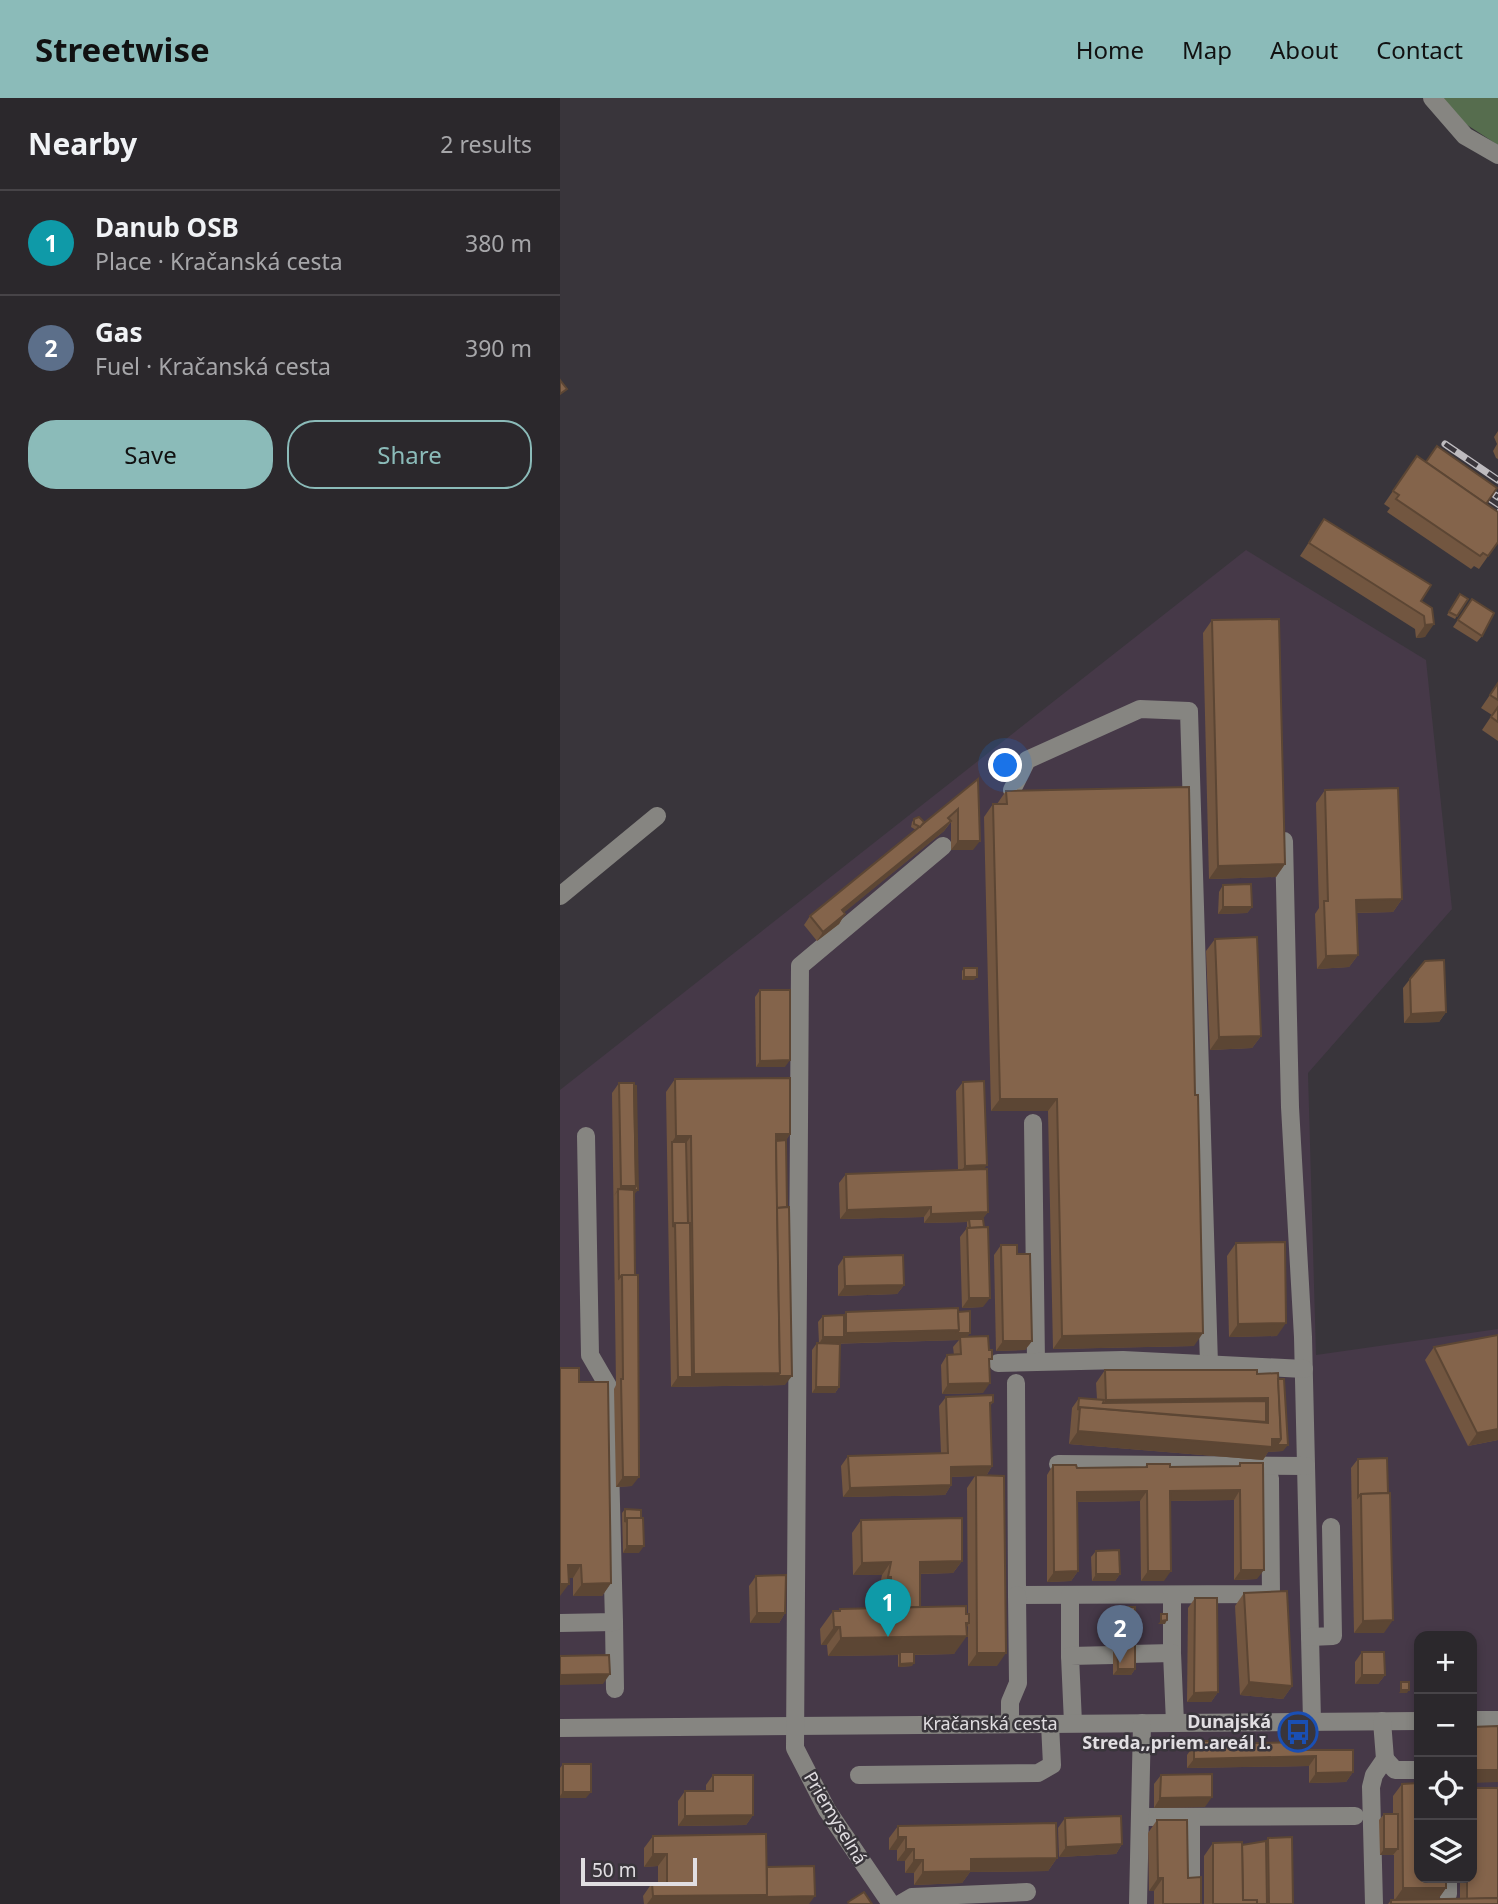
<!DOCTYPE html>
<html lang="en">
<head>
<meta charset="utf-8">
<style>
  :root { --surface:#2b282c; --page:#373438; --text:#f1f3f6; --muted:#a6a6a9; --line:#474448; --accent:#8bbbb9 }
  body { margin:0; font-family:"Noto Sans",sans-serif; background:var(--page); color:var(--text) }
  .controls { position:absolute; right:21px; bottom:21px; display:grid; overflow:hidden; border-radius:14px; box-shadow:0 4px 10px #0003 }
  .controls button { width:63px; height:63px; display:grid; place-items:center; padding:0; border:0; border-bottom:2px solid var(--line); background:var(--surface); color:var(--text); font:35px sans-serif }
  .scale { position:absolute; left:21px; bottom:18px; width:116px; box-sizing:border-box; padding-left:7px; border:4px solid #e1dee2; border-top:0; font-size:19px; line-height:24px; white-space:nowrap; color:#e1dee2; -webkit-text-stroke:5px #39353b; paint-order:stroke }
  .you { position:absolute; left:446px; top:668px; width:24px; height:24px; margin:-18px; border:5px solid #fff; border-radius:50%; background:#1a73e8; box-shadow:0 0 0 10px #1a73e833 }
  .badge { display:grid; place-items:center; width:46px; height:46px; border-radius:50%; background:var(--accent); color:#fff; font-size:23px; font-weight:700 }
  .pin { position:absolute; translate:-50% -58px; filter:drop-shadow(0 2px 4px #0008) }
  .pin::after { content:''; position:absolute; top:37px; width:24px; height:21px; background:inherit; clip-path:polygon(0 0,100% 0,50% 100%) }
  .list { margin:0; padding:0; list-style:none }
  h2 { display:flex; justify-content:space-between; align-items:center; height:91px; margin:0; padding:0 28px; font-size:30px }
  h2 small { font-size:23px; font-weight:400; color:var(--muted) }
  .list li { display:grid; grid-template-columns:46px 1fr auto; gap:21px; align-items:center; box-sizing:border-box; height:105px; padding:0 28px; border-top:2px solid var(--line) }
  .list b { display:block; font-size:26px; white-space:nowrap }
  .list p { margin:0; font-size:23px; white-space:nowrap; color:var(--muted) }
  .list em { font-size:23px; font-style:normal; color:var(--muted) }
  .actions { display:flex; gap:14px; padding:21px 28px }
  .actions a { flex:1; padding:16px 0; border:2px solid var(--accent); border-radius:28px; text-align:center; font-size:24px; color:var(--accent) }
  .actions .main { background:var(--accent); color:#111 }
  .icon { flex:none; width:38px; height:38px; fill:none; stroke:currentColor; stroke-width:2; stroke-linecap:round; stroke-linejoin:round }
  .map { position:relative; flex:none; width:938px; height:1806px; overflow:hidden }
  header { display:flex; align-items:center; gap:42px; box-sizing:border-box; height:98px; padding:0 35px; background:var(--accent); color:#111 }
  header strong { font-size:33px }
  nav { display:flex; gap:38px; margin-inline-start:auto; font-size:24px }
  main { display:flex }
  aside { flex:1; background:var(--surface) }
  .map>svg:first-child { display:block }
</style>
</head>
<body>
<header>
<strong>Streetwise</strong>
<nav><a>Home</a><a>Map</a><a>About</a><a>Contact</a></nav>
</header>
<main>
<aside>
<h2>Nearby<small>2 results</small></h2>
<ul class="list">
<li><span class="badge" style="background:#0f9aa8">1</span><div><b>Danub OSB</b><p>Place · Kračanská cesta</p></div><em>380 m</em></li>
<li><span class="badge" style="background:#5c6f8a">2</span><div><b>Gas</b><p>Fuel · Kračanská cesta</p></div><em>390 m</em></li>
</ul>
<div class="actions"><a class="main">Save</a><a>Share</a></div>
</aside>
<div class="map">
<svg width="938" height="1806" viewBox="0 0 938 1806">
  <rect width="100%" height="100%" fill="#39353b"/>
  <path fill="#463948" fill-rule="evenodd" d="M686 452 866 562 892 811 748 975 756 1257 938 1231V1806H0V992ZM859 1538H912V1780H859Z"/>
  <path fill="#566d4e" d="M873 0H938V47L881 10Z"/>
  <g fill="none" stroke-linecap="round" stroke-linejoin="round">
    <g stroke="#868581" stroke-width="18">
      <path d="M872 0 905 38 938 57"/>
      <path d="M452 692 467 662 580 611 629 613 649 1266"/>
      <path d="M724 743 730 1009 743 1239 752 1623"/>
      <path d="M0 798 97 718"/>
      <path d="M473 1025 476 1264"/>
      <path d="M438 1265 563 1262 744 1271"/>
      <path d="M456 1285 457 1497 711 1496 710 1380"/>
      <path d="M498 1366 746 1368"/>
      <path d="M510 1497V1558"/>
      <path d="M54 1524 55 1591"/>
      <path d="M0 1525 54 1524 48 1288 30 1257 26 1038"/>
      <path d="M750 1539 773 1538 771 1429"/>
      <path d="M612 1555V1497"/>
      <path d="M571 1556 612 1555 615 1625"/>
      <path d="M912 1622H938"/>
      <path d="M513 1625 510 1558 553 1557"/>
      <path d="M450 1626V1604L458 1585 457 1497"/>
      <path d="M0 1630 859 1623"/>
      <path d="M825 1661 835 1672H859"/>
      <path d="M299 1677 478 1675 492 1667 490 1626"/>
      <path d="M580 1719 795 1718"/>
      <path d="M888 1780V1796"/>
      <path d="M631 1782V1719"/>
      <path d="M331 1806 267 1712 235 1650 240 868 383 748"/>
      <path d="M340 1806 352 1799 467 1794"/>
      <path d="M578 1806 582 1625"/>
      <path d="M814 1806 811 1689 814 1677 825 1661 822 1623"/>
    </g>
    <g stroke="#bebbbf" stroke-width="7">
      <g id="rail">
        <path d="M885 346 938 382"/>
        <path d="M935 397 938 399"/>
        <path d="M926 405 938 413"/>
      </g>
    </g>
    <use href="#rail" stroke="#39353b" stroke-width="4.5" stroke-dasharray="13" stroke-linecap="butt"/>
  </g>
  <g fill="#725640">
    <path d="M938 333V361L936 360 933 353 937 346 934 339Z"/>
    <path d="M857 358 926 406 938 444 919 471 914 468 911 471 827 414 830 410 824 406Z"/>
    <path d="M764 421 861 503 872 510 865 539 856 540 855 531 740 458Z"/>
    <path d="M900 496 908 501 895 521 887 517Z"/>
    <path d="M912 501 922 538 917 544 893 529Z"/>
    <path d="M652 522 725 766 716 779 649 781 643 535Z"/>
    <path d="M938 585V643L922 632 932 617 921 610Z"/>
    <path d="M418 681 413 752H391V724L384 733 284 814 285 816 279 826 257 843 244 827 250 818 356 732 351 729 352 724 354 721 362 727Z"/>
    <path d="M765 692 842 801 833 814 797 815 798 857 789 869 757 871 755 816 759 810 756 705Z"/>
    <path d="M446 693 634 1248 493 1251 488 1013H431L424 719 433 706H437Z"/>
    <path d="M663 787 692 809 687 815 658 816 659 794Z"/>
    <path d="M655 841 701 938 692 950 650 952 646 853Z"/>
    <path d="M404 870 414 882H402V873Z"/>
    <path d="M850 881 886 914 879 924 844 925 843 890Z"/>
    <path d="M200 892 225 969H196L195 899Z"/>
    <path d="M115 981 230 1036 226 1042 225 1287 111 1289 106 994Z"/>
    <path d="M403 984 423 1071 428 1114 422 1121 423 1209 402 1210 400 1139 407 1130V1124L364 1125V1119L280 1121 279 1085 286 1076 398 1072 396 993Z"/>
    <path d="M59 985 74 1097 72 1388 56 1389 54 1291 56 1287 52 995Z"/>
    <path d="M676 1145 717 1238 669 1239 667 1158Z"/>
    <path d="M441 1147 457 1156 472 1243 465 1252 436 1253 434 1157Z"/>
    <path d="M284 1159 344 1187 337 1196 278 1198V1168Z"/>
    <path d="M286 1214H398L407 1239 429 1265 423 1295 382 1296 381 1267 387 1257H394L393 1249 399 1242 270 1246 279 1289 275 1295H252V1252L257 1245H259L258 1224 263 1218 284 1217Z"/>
    <path d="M938 1237V1342L908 1348 865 1262 874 1249Z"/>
    <path d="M545 1272 697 1276 718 1275 723 1353 708 1354 703 1362 509 1346 512 1310 519 1300 537 1301 536 1285Z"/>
    <path d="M19 1284 51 1485 42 1498H13V1480H9Z"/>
    <path d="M386 1299 433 1304 430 1308 432 1368 426 1378 437 1568H408V1527L394 1556 354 1557 352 1568 338 1569V1557L268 1558 267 1547H261L260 1531 273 1513H279L280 1511 322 1510V1492H319L322 1477H293L292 1435 301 1422 402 1463 393 1475 360 1476V1509L408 1516 407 1390 415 1378 391 1379V1387L385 1397 283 1399 281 1368 288 1358 381 1355 379 1308Z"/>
    <path d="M798 1361 824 1535H794L791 1370Z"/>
    <path d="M680 1365 697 1481 674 1482V1402L610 1403 604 1483H581L580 1403 517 1404 518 1473 511 1483 487 1484V1377L493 1367 517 1370 585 1369 587 1366 610 1369 678 1368Z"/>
    <path d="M65 1411 79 1455H63L62 1415Z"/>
    <path d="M536 1453 560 1476 555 1483H532L531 1459Z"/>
    <path d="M196 1478 225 1515 219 1525H190L189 1488Z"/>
    <path d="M684 1495 732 1588 723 1601 680 1597 675 1508Z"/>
    <path d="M635 1500 658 1594 651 1604H627L628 1510Z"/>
    <path d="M557 1509 571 1534 575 1571 571 1577H553V1541L557 1535H552V1516Z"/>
    <path d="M802 1554 825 1577 818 1586H795V1564Z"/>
    <path d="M643 1643 649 1646 746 1652 793 1674 786 1684 749 1685V1668L627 1670V1657L634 1647H640Z"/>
    <path d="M3 1666 26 1700H0V1670Z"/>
    <path d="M153 1677 193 1717 186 1727 118 1728V1703L125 1693H146V1687Z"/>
    <path d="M601 1677 645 1709 594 1710V1686Z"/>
    <path d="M842 1686 886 1790 878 1801H900V1780H912L938 1806H828L831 1802H834V1757H820L819 1722 824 1716H833V1698Z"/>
    <path d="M505 1720 562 1746 556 1756 499 1759 498 1730Z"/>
    <path d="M597 1722 628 1780 641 1806H594V1793H589L588 1735Z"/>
    <path d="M338 1728 497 1760 488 1773 410 1774 402 1785 354 1787V1775H345V1763H337V1752H329V1740Z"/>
    <path d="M93 1738 207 1769 249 1806H84L83 1798 92 1785H98V1768L84 1769V1750Z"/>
    <path d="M708 1740 733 1806H644V1758L653 1745 682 1747 706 1743Z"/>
  </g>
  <g fill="#5c4634">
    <path d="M874 526 865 539 856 540 865 527Z"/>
    <path d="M391 723 384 733 275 822 282 812Z"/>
    <path d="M398 743H420L413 752H391Z"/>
    <path d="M725 766 716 779 649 781 658 768Z"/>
    <path d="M842 801 833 814 787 815 796 802Z"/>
    <path d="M663 809H692L687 815 658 816Z"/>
    <path d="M285 816 279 826 257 843 263 834Z"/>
    <path d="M798 857 789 869 757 871 766 858Z"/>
    <path d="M404 879H417L414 882H402Z"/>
    <path d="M886 914 879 924 844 925 851 916Z"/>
    <path d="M701 938 692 950 650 952 659 939Z"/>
    <path d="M230 962 225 969H196L200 963Z"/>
    <path d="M440 1001H497L488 1013H431Z"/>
    <path d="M216 1036H230L222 1049H212Z"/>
    <path d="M116 1038H131L122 1051 112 1044Z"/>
    <path d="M427 1067 420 1077H398L405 1068Z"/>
    <path d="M61 1088H76L78 1092 73 1098 58 1091 54 1098Z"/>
    <path d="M371 1109 364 1119 280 1121 287 1112Z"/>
    <path d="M428 1114 421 1123 409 1121 407 1124 364 1125 371 1116Z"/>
    <path d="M344 1187 337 1196 278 1198 285 1188Z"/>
    <path d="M409 1200H430L423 1209 402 1210Z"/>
    <path d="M726 1225 717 1238 669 1239 678 1226Z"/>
    <path d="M399 1232 410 1235 406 1241 400 1239 399 1242 259 1246 263 1239H284L286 1235Z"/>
    <path d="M643 1235 634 1248 493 1251 502 1238Z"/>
    <path d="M443 1243H472L465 1252 436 1253Z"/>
    <path d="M220 1275 232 1278 225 1287 111 1289 118 1279H132L134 1276Z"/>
    <path d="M430 1285 423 1295 382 1296 388 1286Z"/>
    <path d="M256 1289H279L275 1295H252Z"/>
    <path d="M708 1300 699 1313 537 1314 546 1302Z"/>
    <path d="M938 1331V1342L908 1348 917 1335Z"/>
    <path d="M518 1333 721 1341 728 1347 723 1353 708 1354 703 1362 509 1346Z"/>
    <path d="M432 1368 426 1378 384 1379 391 1369Z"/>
    <path d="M63 1379H79L72 1388 56 1389Z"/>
    <path d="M391 1387 385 1397 283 1399 290 1390Z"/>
    <path d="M680 1392 674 1402 603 1403 610 1393Z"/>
    <path d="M587 1393 580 1403 510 1404 517 1394Z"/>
    <path d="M67 1448H84L79 1455H63Z"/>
    <path d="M402 1463 393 1475 351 1476 360 1464Z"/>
    <path d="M331 1464 322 1477H293L302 1465Z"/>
    <path d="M8 1467H21L13 1480H0Z"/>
    <path d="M681 1472H704L697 1481 674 1482Z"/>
    <path d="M518 1473 511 1483 487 1484 494 1474Z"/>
    <path d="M588 1473H611L604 1483H581Z"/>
    <path d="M536 1476H560L555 1483H532Z"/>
    <path d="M328 1479H331L322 1492H319Z"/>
    <path d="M51 1485 42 1498H13L22 1486Z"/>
    <path d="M0 1486H9L0 1498Z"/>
    <path d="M197 1515H225L219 1525H190Z"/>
    <path d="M607 1522 605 1526H598L601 1523Z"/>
    <path d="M833 1522 824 1535H794L803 1523Z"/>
    <path d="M409 1525 401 1538H407L394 1556 340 1557V1554L338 1557 268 1558 281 1540Z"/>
    <path d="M557 1528H575L571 1535H552Z"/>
    <path d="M274 1529H280L267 1547H261Z"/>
    <path d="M417 1555H446L437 1568H408Z"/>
    <path d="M354 1565 352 1568 338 1569 340 1566Z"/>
    <path d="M558 1571H575L571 1577H553Z"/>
    <path d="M50 1576 43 1586 0 1587V1577Z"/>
    <path d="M802 1577H825L818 1586H795Z"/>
    <path d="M689 1584 732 1588 723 1601 680 1597Z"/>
    <path d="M841 1592H849L847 1595H839Z"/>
    <path d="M658 1594 651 1604H627L634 1595Z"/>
    <path d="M756 1658 749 1668 627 1670 634 1661Z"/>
    <path d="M912 1672H938V1684L912 1685Z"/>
    <path d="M793 1674 786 1684 749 1685 756 1675Z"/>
    <path d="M3 1694H31L26 1700H0V1698Z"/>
    <path d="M652 1699 645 1709 594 1710 600 1700Z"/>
    <path d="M193 1717 186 1727 118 1728 125 1718Z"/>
    <path d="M338 1739H346L337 1752H329Z"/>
    <path d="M562 1746 556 1756 499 1759 506 1749Z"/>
    <path d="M346 1751H354L345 1763H337Z"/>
    <path d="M824 1751H838L833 1757H820Z"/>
    <path d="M93 1756H107L98 1768 84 1769Z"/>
    <path d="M497 1760 488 1773 410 1774 402 1785 354 1787 363 1774 411 1761Z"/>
    <path d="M354 1762H363L354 1775H345Z"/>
    <path d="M598 1780H603L594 1793H589Z"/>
    <path d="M843 1790H886L877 1803H834Z"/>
    <path d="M207 1797 255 1798 249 1806H87L93 1798Z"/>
  </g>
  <g fill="#84644b" stroke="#5c4634" stroke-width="2">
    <path d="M0 282 7 291 0 296Z"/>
    <path d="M877 348 937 390 926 406 866 364Z"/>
    <path d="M857 358 938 414V444L928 458 923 455 920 458 836 401 839 397 833 393Z"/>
    <path d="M764 421 871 487 861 503 872 510 874 526 865 527 864 518 749 445Z"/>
    <path d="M900 496 908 501 897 518 889 514Z"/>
    <path d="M912 501 934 515 922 538 898 522Z"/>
    <path d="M719 521 725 766 658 768 652 522Z"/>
    <path d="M938 585V602L930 597Z"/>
    <path d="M938 609V624L931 619Z"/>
    <path d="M418 681 420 743H398V711L388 720 391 723 282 812 285 816 263 834 250 818Z"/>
    <path d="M629 689 635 997H638L643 1235 502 1238 497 1001H440L433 706H447L446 693Z"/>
    <path d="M838 690 842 801 796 802 798 857 766 858 764 803H768L765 692Z"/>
    <path d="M359 719 364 724 360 729 354 726V721Z"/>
    <path d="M691 786 692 809H663V787Z"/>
    <path d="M697 839 701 938 659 939 655 841Z"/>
    <path d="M884 862 886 914 851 916 850 881 865 863Z"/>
    <rect x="404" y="870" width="13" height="9"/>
    <path d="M200 892H230V962L200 963Z"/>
    <path d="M230 980V1036H216L220 1275 134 1276 131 1038H116L115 981Z"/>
    <path d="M424 983 427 1067 405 1068 403 984Z"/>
    <path d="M59 985H74L76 1088H61Z"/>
    <path d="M74 988H76L78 1092H74L76 1088Z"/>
    <path d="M226 1042 227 1109 217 1110 216 1043Z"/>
    <path d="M112 1044H126L128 1125H115L113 1129Z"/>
    <path d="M427 1071 428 1114 371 1116V1109L287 1112 286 1076Z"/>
    <path d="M58 1091 74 1092 75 1177H62L59 1180Z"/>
    <path d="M229 1109 232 1278H217L220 1275 217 1110Z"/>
    <path d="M409 1121H423L424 1129 410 1130Z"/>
    <path d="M115 1125H130L132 1279H118Z"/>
    <path d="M428 1129 430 1200H409L407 1130Z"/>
    <path d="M725 1144 726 1225 678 1226 676 1145Z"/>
    <path d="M441 1147H457V1156H470L472 1243H443Z"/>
    <path d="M343 1157 344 1187 285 1188 284 1159Z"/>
    <path d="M62 1177H78L79 1379H63L61 1281H63Z"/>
    <path d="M398 1210 399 1232 286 1235V1214Z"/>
    <path d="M410 1213V1235H397L399 1232 398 1214Z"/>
    <path d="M284 1217V1239H263V1218Z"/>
    <path d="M938 1237V1331L917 1335 874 1249Z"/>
    <path d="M428 1238 429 1252H432V1261H429L430 1285 388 1286 387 1257 401 1256 400 1239Z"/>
    <path d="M257 1245 280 1246 279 1289H256Z"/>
    <path d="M0 1270H19V1284H48L51 1485 22 1486 21 1467H8L9 1486H0Z"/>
    <path d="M545 1272H697V1276L718 1275 721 1341H712V1349L518 1333 520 1309 708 1325V1300L546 1302Z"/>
    <path d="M718 1281H724L728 1347H717L721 1341Z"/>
    <path d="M433 1297V1304L430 1305 432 1368 391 1369V1387L290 1390 288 1358 388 1355 386 1299Z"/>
    <path d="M519 1300 544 1302 543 1305 706 1303V1324L520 1309 518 1312Z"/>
    <path d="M827 1360 828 1395 801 1396 798 1399V1361Z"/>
    <path d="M680 1365H703L704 1472H681L680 1392 610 1393 611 1473H588L587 1393 517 1394 518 1473 494 1474 493 1367H516L517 1370 587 1369V1366H610V1369L680 1368Z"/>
    <path d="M416 1377 444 1378 446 1555H417Z"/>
    <path d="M830 1395 833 1522 803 1523 801 1396Z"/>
    <path d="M65 1411 81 1412V1420H67L65 1424Z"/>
    <path d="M67 1420H83L84 1448H67Z"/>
    <path d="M402 1420V1463L360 1464V1509L332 1510 331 1479H328L331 1464 302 1465 301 1422Z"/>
    <path d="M559 1452 560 1476H536V1453Z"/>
    <path d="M226 1477 225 1515H197L196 1478Z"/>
    <path d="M727 1493 732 1588 689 1584 684 1495Z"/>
    <path d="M635 1500H657L658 1594 634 1595Z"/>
    <path d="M406 1508V1516H409V1525H406L407 1538 281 1540 280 1529H274L273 1513H280V1511Z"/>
    <rect x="557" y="1509" width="18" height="19"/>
    <path d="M601 1516H607V1522L601 1523Z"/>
    <path d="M557 1534H575V1571H558Z"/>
    <path d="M340 1554H354V1565L340 1566Z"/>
    <path d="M802 1554H824L825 1577H802Z"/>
    <path d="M49 1557 50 1576 0 1577V1558Z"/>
    <rect x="841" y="1584" width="8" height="8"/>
    <path d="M938 1628V1672H912V1629Z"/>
    <path d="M643 1643H649V1646L746 1644V1652H793V1674L756 1675V1658L634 1661V1647H643Z"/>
    <rect x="3" y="1666" width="28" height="28"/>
    <path d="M652 1676V1699L600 1700 601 1677Z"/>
    <path d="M153 1677H193V1717L125 1718V1693H153Z"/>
    <path d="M859 1685V1780H886V1790H843L842 1686Z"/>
    <path d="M912 1690H938V1800L907 1801V1780H912Z"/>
    <rect x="824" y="1716" width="14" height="35"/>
    <path d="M561 1718 562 1746 506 1749 505 1720Z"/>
    <path d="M597 1722H627L628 1780 641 1779V1806H603V1780H598Z"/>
    <path d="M496 1725 497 1760 411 1761V1773L363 1774V1762H354V1751H346V1739H338V1728Z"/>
    <path d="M206 1736 207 1797 93 1798 92 1785H107V1756H93V1738Z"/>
    <path d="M732 1739 733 1806H709L708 1740Z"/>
    <path d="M706 1743 707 1806H697V1802H683L682 1747Z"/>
    <path d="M682 1744 683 1802H697V1806H653V1745Z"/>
    <path d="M254 1768 255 1798 206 1799 207 1797V1769Z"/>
    <path d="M304 1794 312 1806H289L288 1804Z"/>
    <path d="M938 1800V1806H831V1802Z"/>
  </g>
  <defs>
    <g id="bus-ring" transform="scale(2.0125)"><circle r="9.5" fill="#39353b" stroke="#1a4fb4" stroke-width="1.5"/><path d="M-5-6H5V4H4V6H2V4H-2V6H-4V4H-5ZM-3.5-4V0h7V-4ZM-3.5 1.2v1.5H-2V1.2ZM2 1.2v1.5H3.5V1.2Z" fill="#1a4fb4"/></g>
  </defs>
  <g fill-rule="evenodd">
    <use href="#bus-ring" x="738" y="1634"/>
  </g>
  <g text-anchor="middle" stroke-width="5" stroke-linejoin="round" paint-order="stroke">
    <g font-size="18" font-weight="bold" fill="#e1dee2" stroke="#39353b" text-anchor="end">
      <text x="711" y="1630">Dunajská<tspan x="711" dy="21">Streda,,priem.areál I.</tspan></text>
    </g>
    <g font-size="18" fill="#e1dee2" stroke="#39353b">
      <text x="430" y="1632">Kračanská cesta</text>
      <text transform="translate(275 1720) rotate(59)" y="6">Priemyselná</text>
    </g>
  </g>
</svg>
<div class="controls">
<button>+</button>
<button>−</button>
<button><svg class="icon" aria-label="locate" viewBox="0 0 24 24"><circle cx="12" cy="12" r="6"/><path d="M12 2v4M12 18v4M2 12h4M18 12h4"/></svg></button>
<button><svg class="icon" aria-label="layers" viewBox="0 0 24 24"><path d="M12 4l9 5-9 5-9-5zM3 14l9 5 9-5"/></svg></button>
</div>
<div class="scale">50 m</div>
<div class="you"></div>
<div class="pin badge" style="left:328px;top:1539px;background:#0f9aa8">1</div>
<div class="pin badge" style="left:560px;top:1565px;background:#5c6f8a">2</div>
</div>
</main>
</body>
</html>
